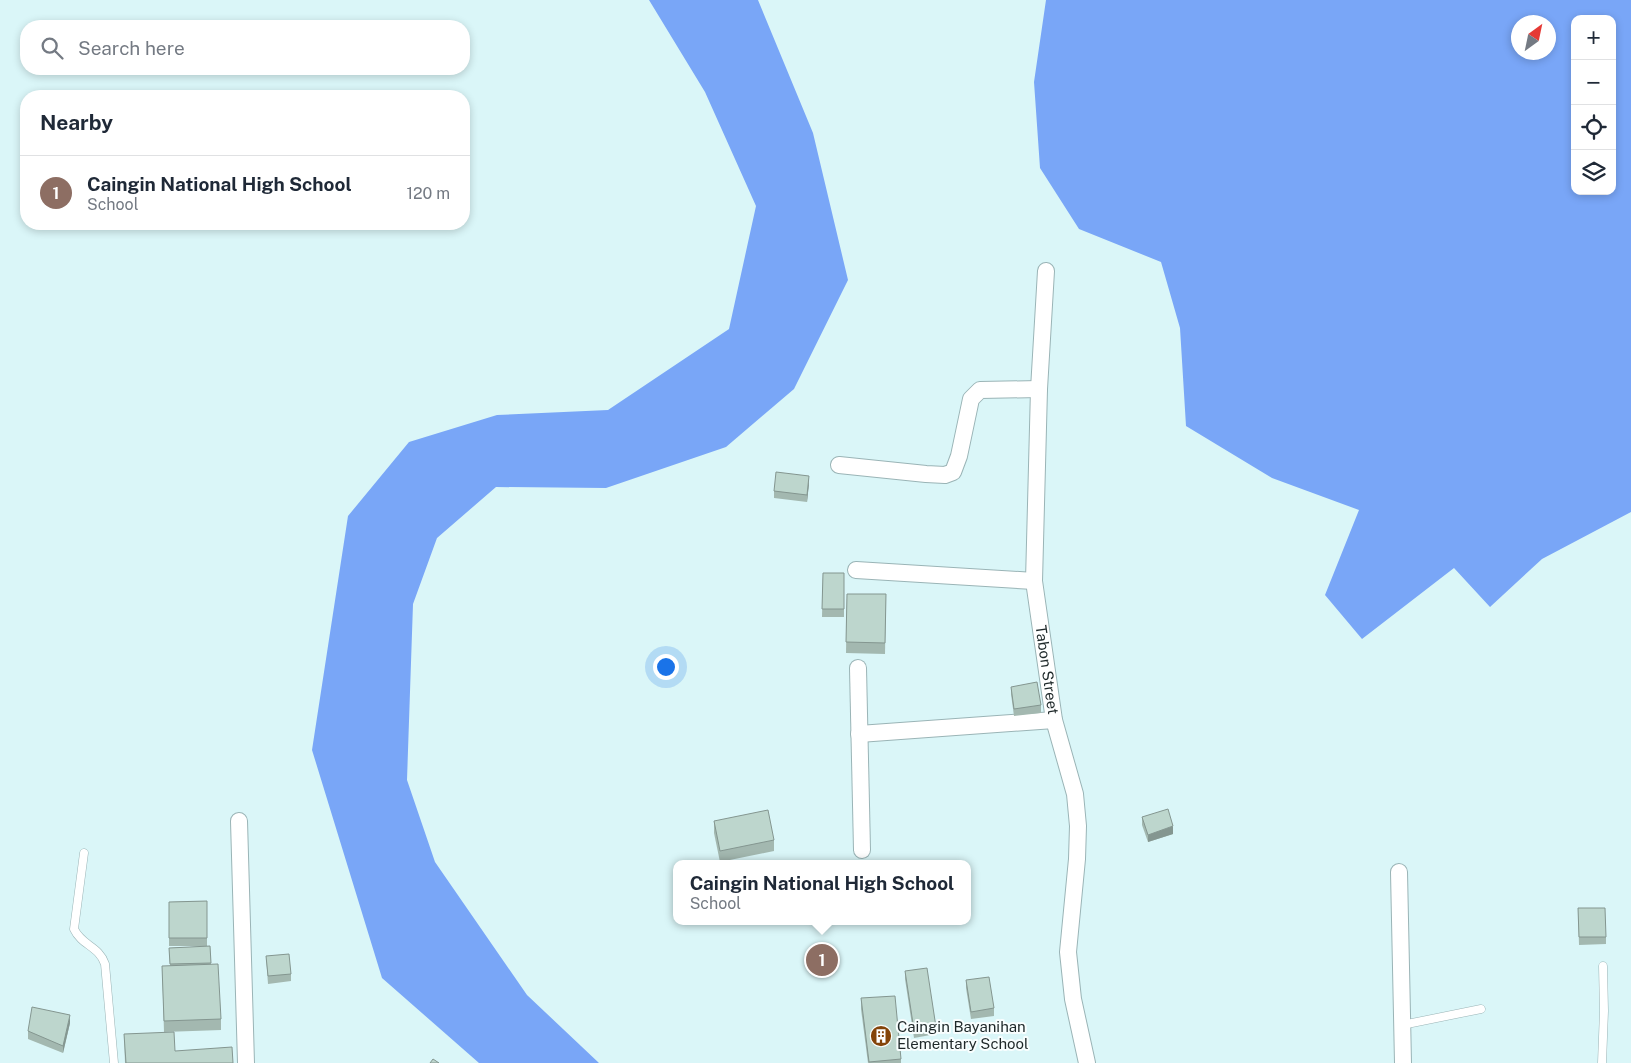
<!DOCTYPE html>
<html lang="en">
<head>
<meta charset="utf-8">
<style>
  :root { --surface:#fff; --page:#f2f2f3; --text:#1f2937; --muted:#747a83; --line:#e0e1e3; --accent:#844409 }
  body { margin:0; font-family:"Public Sans",sans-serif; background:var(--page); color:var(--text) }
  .controls { position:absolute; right:15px; top:15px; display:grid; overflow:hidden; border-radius:10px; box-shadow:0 2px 8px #0003 }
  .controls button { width:45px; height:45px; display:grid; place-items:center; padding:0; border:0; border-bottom:1px solid var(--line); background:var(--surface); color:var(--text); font:25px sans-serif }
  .compass { position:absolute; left:1511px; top:15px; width:45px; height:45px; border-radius:50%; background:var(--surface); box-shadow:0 2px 8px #0003; rotate:33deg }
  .you { position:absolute; left:665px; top:666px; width:18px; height:18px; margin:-12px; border:4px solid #fff; border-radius:50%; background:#1a73e8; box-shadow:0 0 0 8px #1a73e833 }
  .badge { display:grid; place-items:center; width:32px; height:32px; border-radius:50%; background:var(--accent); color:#fff; font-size:16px; font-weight:700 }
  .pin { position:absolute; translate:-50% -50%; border:2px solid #fff; box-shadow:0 1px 5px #0006 }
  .popup { position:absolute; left:673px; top:860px; width:298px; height:65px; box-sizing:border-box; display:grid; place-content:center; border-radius:10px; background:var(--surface); filter:drop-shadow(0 1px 4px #0005); font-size:16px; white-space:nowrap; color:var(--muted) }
  .popup b { font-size:19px; color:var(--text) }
  .popup::after { content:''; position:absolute; left:50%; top:100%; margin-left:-10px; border:10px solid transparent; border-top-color:var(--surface) }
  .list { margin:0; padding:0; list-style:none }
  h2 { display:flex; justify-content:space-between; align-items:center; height:65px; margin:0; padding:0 20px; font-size:21px }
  h2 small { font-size:16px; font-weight:400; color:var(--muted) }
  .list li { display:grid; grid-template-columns:32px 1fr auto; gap:15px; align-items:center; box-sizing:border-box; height:75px; padding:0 20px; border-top:1px solid var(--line) }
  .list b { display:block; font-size:19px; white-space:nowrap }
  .list p { margin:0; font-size:16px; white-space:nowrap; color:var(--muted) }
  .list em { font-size:16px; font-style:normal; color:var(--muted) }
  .icon { flex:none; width:28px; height:28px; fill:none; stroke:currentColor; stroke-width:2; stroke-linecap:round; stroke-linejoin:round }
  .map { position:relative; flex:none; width:1631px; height:1063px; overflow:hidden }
  .search { position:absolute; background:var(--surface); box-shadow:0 2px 8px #0003; left:20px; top:20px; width:450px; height:55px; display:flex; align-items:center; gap:12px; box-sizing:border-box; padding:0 18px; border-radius:20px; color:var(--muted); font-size:19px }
  .panel { position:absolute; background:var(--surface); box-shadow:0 2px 8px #0003; left:20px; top:90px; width:450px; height:140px; border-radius:20px }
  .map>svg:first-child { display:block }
</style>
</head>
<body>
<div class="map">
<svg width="1631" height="1063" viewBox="0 0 1631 1063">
  <rect width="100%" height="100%" fill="#daf6f8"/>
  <g fill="#79a6f7" fill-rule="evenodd">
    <path d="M649 0H758L813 133 848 280 794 389 726 447 606 488 496 487 437 538 413 604 407 780 435 862 527 995 599 1063H479L382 978 312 750 348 516 409 442 497 415 608 410 729 329 756 206 705 92Z"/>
    <path d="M1046 0H1631V512L1542 559 1490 607 1454 568 1362 639 1325 595 1359 510 1272 478 1186 426 1180 328 1161 262 1079 229 1040 168 1034 82ZM1575 19H1612V191H1575ZM1518 22H1548V52H1518Z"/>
  </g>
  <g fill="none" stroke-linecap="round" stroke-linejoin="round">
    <g stroke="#9ab4b6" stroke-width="9">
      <g id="lane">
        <path d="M84 853 74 929C82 946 99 946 105 964L114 1063"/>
        <path d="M1402 1025 1481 1009"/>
        <path d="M1602 1063 1604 1011 1603 966"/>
      </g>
    </g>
    <g stroke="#9ab4b6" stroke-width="18">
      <g id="street">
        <path id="s1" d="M1046 271 1039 389 1034 581 1054 720 1075 794 1078 826 1077 859 1068 952 1073 999 1087 1063"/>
        <path d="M839 465 926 474 945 475 953 472 959 456 971 399 980 390 1039 389"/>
        <path d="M856 570 1034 581"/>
        <path d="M858 668 862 850"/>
        <path d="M859 734 1054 720"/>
        <path d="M239 821 246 1063"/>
        <path d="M1399 872 1403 1063"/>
      </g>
    </g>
    <use href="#lane" stroke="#fff" stroke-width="8"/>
    <use href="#street" stroke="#fff" stroke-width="16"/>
  </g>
  <g fill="#a3b8b0">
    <path d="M809 483 807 502 774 498V491Z"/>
    <path d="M823 573H844V617H822Z"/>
    <path d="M847 594H886L885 654 846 653Z"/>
    <path d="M1011 687 1041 705V713L1014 716 1011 694Z"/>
    <path d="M1142 817 1173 834 1148 842 1142 825Z"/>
    <path d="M714 821 774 840V851L720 862 714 833Z"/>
    <path d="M207 901V946H169V902Z"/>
    <path d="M1578 908 1606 937V944L1579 945Z"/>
    <path d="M210 946 211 964 221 1019V1030L164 1032 162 966H170L169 948Z"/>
    <path d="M266 956 291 974V981L268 984Z"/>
    <path d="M905 971 936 1027V1034L914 1038 905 979Z"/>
    <path d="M966 980 994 1008V1016L971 1019 966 988Z"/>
    <path d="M861 998 901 1059V1063H868L861 1009Z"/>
    <path d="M70 1023 63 1053 28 1039V1031Z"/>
    <path d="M124 1034 175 1051 233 1063H125Z"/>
  </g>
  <g fill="#849690">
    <path d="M809 476V483L807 502V495Z"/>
    <path d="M1173 826V834L1148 842V835Z"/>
    <path d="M70 1015V1023L63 1053V1046Z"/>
  </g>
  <g fill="#bdd6cd" stroke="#849690">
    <path d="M776 472 809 476 807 495 774 491Z"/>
    <path d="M823 573H844V609H822Z"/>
    <path d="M847 594H886L885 643 846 642Z"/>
    <path d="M1037 682 1041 705 1014 709 1011 687Z"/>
    <path d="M1168 809 1173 826 1148 835 1142 817Z"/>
    <path d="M768 810 774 840 720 851 714 821Z"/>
    <path d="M207 901V938H169V902Z"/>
    <path d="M1578 908H1605L1606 937H1579Z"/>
    <path d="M210 946 211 963 170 964 169 948Z"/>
    <path d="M289 954 291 974 268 976 266 956Z"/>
    <path d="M218 964 221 1019 164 1021 162 966Z"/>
    <path d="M927 968 936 1027 914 1030 905 971Z"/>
    <path d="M989 977 994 1008 971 1012 966 980Z"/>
    <path d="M895 996 901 1059 869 1062 861 998Z"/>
    <path d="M32 1007 70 1015 63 1046 28 1031Z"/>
    <path d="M174 1032 175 1051 232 1047 233 1063H126L124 1034Z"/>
    <path d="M433 1059 439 1063H430Z"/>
  </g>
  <defs>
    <g id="building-disc" transform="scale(1.125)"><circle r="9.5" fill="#844409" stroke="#f8fefe"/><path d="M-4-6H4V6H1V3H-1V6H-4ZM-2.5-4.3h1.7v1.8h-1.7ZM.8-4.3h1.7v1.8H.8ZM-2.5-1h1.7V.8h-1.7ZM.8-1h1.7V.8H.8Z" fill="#fff"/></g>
  </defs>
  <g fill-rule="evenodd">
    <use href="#building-disc" x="881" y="1036"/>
  </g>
  <g text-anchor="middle" stroke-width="4" stroke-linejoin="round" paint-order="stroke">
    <g font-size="15" fill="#1e2829" stroke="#f8fefe">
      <text dy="5" stroke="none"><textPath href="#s1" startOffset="400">Tabon Street</textPath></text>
    </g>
    <g font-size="15" fill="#1e2829" stroke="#f8fefe" text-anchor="start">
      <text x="897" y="1032">Caingin Bayanihan<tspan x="897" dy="17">Elementary School</tspan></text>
    </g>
  </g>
</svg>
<div class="controls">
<button>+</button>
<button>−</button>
<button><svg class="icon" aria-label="locate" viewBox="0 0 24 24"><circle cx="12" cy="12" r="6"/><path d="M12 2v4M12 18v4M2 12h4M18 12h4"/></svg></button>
<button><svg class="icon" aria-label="layers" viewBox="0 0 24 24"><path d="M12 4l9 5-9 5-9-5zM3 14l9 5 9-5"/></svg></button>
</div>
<svg class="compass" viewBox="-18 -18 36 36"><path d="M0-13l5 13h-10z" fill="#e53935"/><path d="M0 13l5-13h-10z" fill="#747a83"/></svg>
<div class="you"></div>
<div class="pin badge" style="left:822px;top:960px;background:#8d6e63">1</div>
<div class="popup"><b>Caingin National High School</b>School</div>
<div class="search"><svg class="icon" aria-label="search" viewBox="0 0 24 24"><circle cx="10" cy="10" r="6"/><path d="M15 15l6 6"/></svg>Search here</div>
<section class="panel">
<h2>Nearby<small></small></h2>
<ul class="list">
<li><span class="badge" style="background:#8d6e63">1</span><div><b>Caingin National High School</b><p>School</p></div><em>120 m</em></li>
</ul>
</section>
</div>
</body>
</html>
